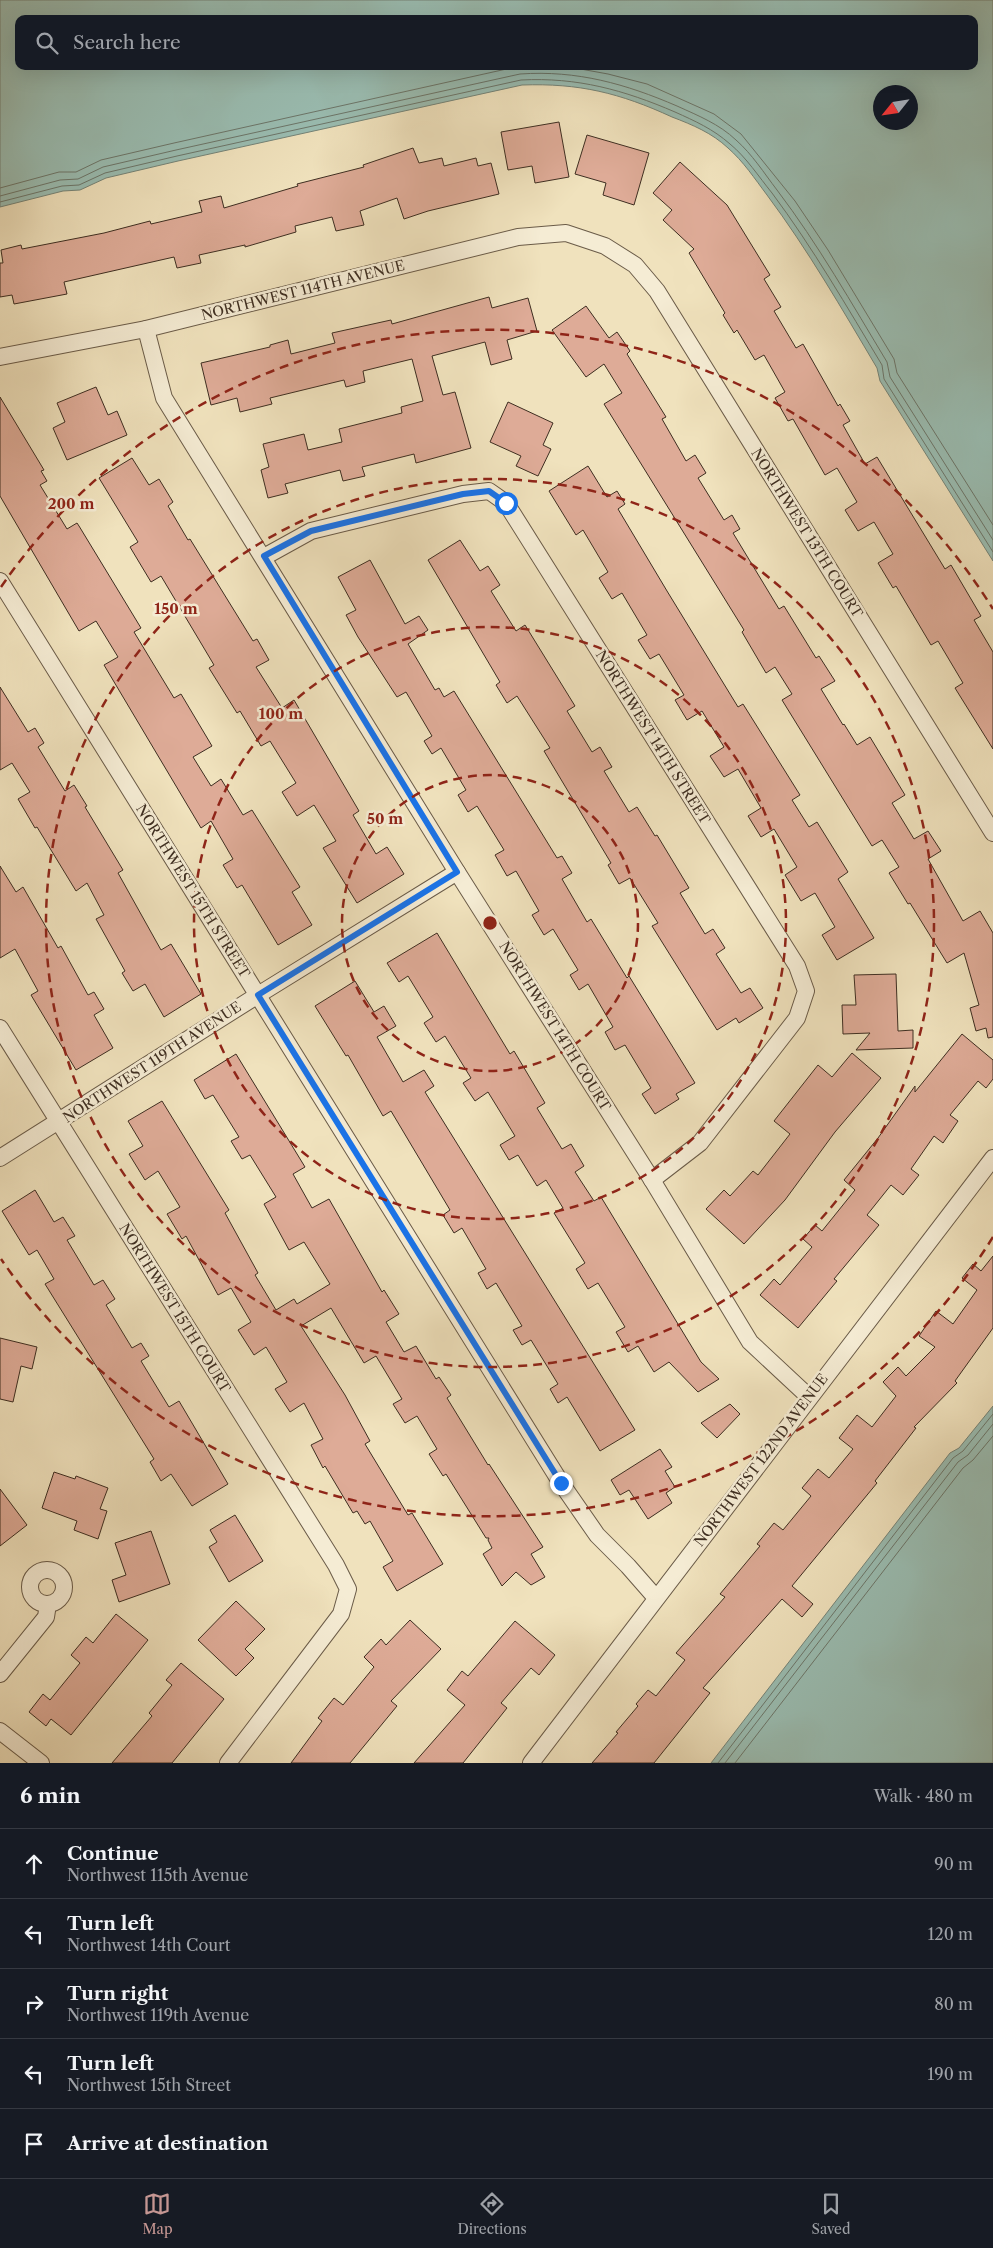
<!DOCTYPE html>
<html lang="en">
<head>
<meta charset="utf-8">
<style>
  :root { --surface:#171b24; --page:#242831; --text:#f1f3f6; --muted:#9ea1a6; --line:#363941; --accent:#c59692 }
  body { margin:0; font-family:"Libre Caslon Text",serif; background:var(--page); color:var(--text) }
  .compass { position:absolute; left:873px; top:85px; width:45px; height:45px; border-radius:50%; background:var(--surface); box-shadow:0 5px 20px #0002; rotate:240deg }
  .stop { position:absolute; width:15px; height:15px; margin:-11px; border:4px solid #1a73e8; border-radius:50%; background:#fff }
  .stop.end { background:#1a73e8; border-color:#fff; box-shadow:0 1px 5px #0008 }
  .list { margin:0; padding:0; list-style:none }
  h2 { display:flex; justify-content:space-between; align-items:center; height:65px; margin:0; padding:0 20px; font-size:21px }
  h2 small { font-size:16px; font-weight:400; color:var(--muted) }
  .list li { display:grid; grid-template-columns:32px 1fr auto; gap:15px; align-items:center; box-sizing:border-box; height:70px; padding:0 20px; border-top:1px solid var(--line) }
  .list b { display:block; font-size:19px; white-space:nowrap }
  .list p { margin:0; font-size:16px; white-space:nowrap; color:var(--muted) }
  .list em { font-size:16px; font-style:normal; color:var(--muted) }
  .icon { flex:none; width:28px; height:28px; fill:none; stroke:currentColor; stroke-width:2; stroke-linecap:round; stroke-linejoin:round }
  .map { position:relative; flex:none; width:993px; height:1763px; overflow:hidden }
  .search { position:absolute; background:var(--surface); box-shadow:0 5px 20px #0002; left:15px; right:15px; top:15px; height:55px; display:flex; align-items:center; gap:12px; box-sizing:border-box; padding:0 18px; border-radius:10px; color:var(--muted); font-size:19px }
  .sheet { height:415px; background:var(--surface) }
  nav { display:flex; justify-content:space-around; align-items:center; box-sizing:border-box; height:70px; border-top:1px solid var(--line); background:var(--surface); font-size:14px; color:var(--muted) }
  nav a { display:grid; justify-items:center; gap:2px }
  nav .on { color:var(--accent) }
  .map>svg:first-child { display:block }
</style>
</head>
<body>
<div class="map">
<svg width="993" height="1763" viewBox="0 0 993 1763">
  <rect width="100%" height="100%" fill="#f0e2bd"/>
  <filter id="stains"><feTurbulence type="fractalNoise" baseFrequency=".004" numOctaves="4"/><feColorMatrix values="0 0 0 0 .2 0 0 0 0 .09 0 0 0 0 .02 0 0 0 .5 -.17"/></filter>
  <radialGradient id="worn" r=".72"><stop offset=".6" stop-color="#630" stop-opacity="0"/><stop offset="1" stop-color="#630" stop-opacity=".3"/></radialGradient>
  <g fill="#9abdb2" stroke="#758478" fill-rule="evenodd">
    <path d="M0 0H993V561L880 381 877 368C842 309 808 250 767 195 755 179 743 161 728 148 712 133 693 125 672 117 620 93 579 83 522 85L178 161 106 178 80 190 63 191 0 207ZM19 19H974V66H19ZM880 92H910V122H880Z"/>
    <path d="M993 1406V1763H711L950 1453 959 1448Z"/>
  </g>
  <g fill="none" stroke-linecap="round" stroke-linejoin="round">
    <g stroke="#6c766a" stroke-width="1">
      <path d="M564 66 608 74 647 84 714 114 741 134 795 201 828 250 894 359 897 373 993 525"/>
      <path d="M0 188 59 172H76L101 160 174 143 520 66"/>
      <path d="M0 196 60 180 78 179 103 167 176 150 520 74C577 70 626 84 677 106 699 116 719 124 736 140 752 154 764 173 777 190 818 244 852 304 887 362L890 377 993 540"/>
      <path d="M0 202 62 186 79 185 105 173 177 156 521 80C577 77 624 90 675 112 695 121 713 129 730 144 746 157 759 177 772 193 813 248 847 307 882 365L884 379 993 552"/>
      <path d="M718 1763 953 1458 963 1451 993 1414"/>
      <path d="M725 1763 958 1462 968 1455 993 1424"/>
      <path d="M735 1763 963 1468 973 1460 993 1436"/>
    </g>
  </g>
  <g fill="#deab97" stroke="#3e2e21">
    <path d="M559 122 569 177 535 183 532 166 508 170 501 132Z"/>
    <path d="M587 135 649 153 634 205 603 195 606 183 575 174Z"/>
    <path d="M413 148 419 163 442 158 444 166 476 158 478 166 491 163 499 194 428 211 404 219 397 198 360 211 364 225 336 231 332 217 295 226 296 232 245 247V245L199 255 201 263 177 268 174 257 64 282 67 294 14 304 12 295 0 297V263H3L1 250 21 245 22 249 104 233 150 221 151 224 202 212 199 201 221 196 224 208 298 186 297 184 364 167 363 165Z"/>
    <path d="M680 162 727 205 770 275 764 279 781 307 774 311 796 348 803 344 838 406 840 404 850 421 843 425 865 464 877 457 945 569 951 565 981 616 974 620 993 652V749L955 688 963 683 938 641 931 645 896 586 893 588 878 563 893 554 874 522 858 531 845 510 857 502 837 468 825 475 793 419 788 421 775 398 785 392 764 355 755 360 737 330 734 333 723 315 725 313 689 253 694 249 663 220 672 210 653 193Z"/>
    <path d="M489 297 492 308 528 298 537 331 507 340 512 359 491 365 485 342 432 356 443 395 455 392 471 448 416 463 414 454 362 467 365 476 343 481 340 470 285 484 288 493 268 498 261 470 269 467 263 444 304 434 308 450 342 442 339 429 402 413 401 407 423 401 412 359 363 371 365 382 346 387 344 380 270 398 272 404 240 412 237 398 211 405 201 363 270 347V345L288 340 291 354 335 343 332 333 391 320 392 324Z"/>
    <path d="M586 306 609 338 617 332 630 351 627 354 666 417 662 419 686 461 695 455 706 473 698 478 724 520 732 515 740 529 733 533 779 609 784 606 816 658 819 656 835 681 821 689 843 725 844 724 857 745 870 737 905 795 892 803 914 839 928 831 941 851 928 859 963 921 980 911 993 933V1037L988 1038 986 1028 976 1031 970 1008 979 1005 964 953 947 963 910 903 908 904 889 873 899 867 882 840 872 846 782 700 792 694 775 667 766 673 742 632 744 630 604 404 622 393 604 364 586 377 552 330Z"/>
    <path d="M96 387 108 415 117 411 127 435 67 460 53 428 65 422 57 403Z"/>
    <path d="M0 397 44 470 41 471 47 481 40 485 67 529 77 523 79 526 141 628 134 632 174 698 181 694 212 746 193 757 211 786 221 779 243 815 252 810 300 887 292 892 312 925 278 945 242 885 237 888 223 865 233 859 211 821 201 828 104 665 118 657 96 621 79 631 0 496Z"/>
    <path d="M508 402 553 423 543 445 551 449 538 476 516 466 521 456 490 442Z"/>
    <path d="M132 458 149 485 159 479 173 502 168 506 188 540 190 539 253 641 257 639 269 660 256 667 282 708 294 700 359 811 353 815 376 854 387 847 404 874 357 903 323 848 336 841 314 805 297 816 282 792 296 783 270 741 261 746 240 711 237 713 209 668 214 665 161 576 151 582 130 547 138 542 99 478Z"/>
    <path d="M588 466 607 497 617 491 625 504 618 509 667 591 738 707 743 704 800 795 792 800 809 827 817 822 848 872 838 879 874 938 837 960 822 935 835 927 815 893 801 901 785 875 797 867 774 829 761 837 748 816 761 808 738 769 724 777 710 756 724 747 702 711 687 720 675 700 684 695 659 654 650 659 638 640 647 635 622 593 612 599 599 578 608 572 583 530 576 535 549 491Z"/>
    <path d="M460 540 480 571 488 566 500 585 491 591 516 631 525 625 575 706 567 711 592 752 600 747 612 767 604 771 629 812 637 807 655 836 657 835 689 888 680 893 705 934 713 929 725 948 716 954 741 993 750 988 763 1008 739 1023 736 1018 717 1030 652 926 658 923 630 878 619 884 608 865 611 863 544 751 550 748 517 696 507 703 496 685 500 682 428 560Z"/>
    <path d="M370 560 405 624 419 616 428 630 408 644 435 690 439 688 444 697 454 691 557 858 562 856 572 873 562 879 587 922 591 919 627 978 629 976 695 1083 676 1094 679 1099 655 1114 642 1094 651 1088 625 1045 615 1050 605 1032 613 1027 588 984 579 990 570 975 578 970 553 929 544 935 532 915 539 911 516 871 507 876 495 855 504 850 477 806 468 812 458 795 466 790 441 748 432 754 424 741 432 736 406 692 397 697 358 637 346 615 356 610 338 577Z"/>
    <path d="M0 687 28 732 35 728 44 743 38 747 65 791 74 785 87 806 85 807 123 870 118 873 161 950 171 944 201 994 164 1017 145 984 133 991 122 973 125 971 96 919 104 915 87 883 76 891 37 827 35 828 18 799 30 792 12 763 0 770Z"/>
    <path d="M0 866 16 892 23 887 58 948 61 946 88 995 94 992 104 1009 94 1015 113 1048 76 1070 31 995 38 991 15 949 0 958Z"/>
    <path d="M437 933 510 1054 514 1051 545 1103 537 1108 562 1149 571 1144 584 1166 575 1172 594 1201 601 1197 701 1362 719 1379 698 1392 669 1362 654 1372 638 1346 628 1352 616 1332 625 1327 598 1283 588 1289 576 1269 585 1263 554 1213 563 1208 546 1180 537 1186 518 1155 509 1160 500 1145 515 1136 488 1092 475 1101 463 1083 471 1078 445 1036 436 1042 424 1023 433 1017 408 976 399 982 387 963Z"/>
    <path d="M896 974 898 1031 913 1030V1048L856 1050 870 1033 843 1034 842 1005H856L854 975Z"/>
    <path d="M355 981 374 1012 384 1006 396 1026 377 1037 403 1082 424 1070 434 1086 425 1092 635 1430 600 1451 567 1397 558 1403 550 1389 558 1384 531 1340 522 1345 513 1330 522 1326 496 1283 487 1289 478 1273 486 1269 462 1228 454 1233 443 1215 450 1210 391 1111 383 1116 348 1055 346 1056 315 1006Z"/>
    <path d="M962 1034 993 1060V1079L986 1088 978 1081 950 1115 958 1121 943 1143 934 1136 911 1169 919 1175 903 1195 891 1185 867 1215 879 1225 834 1279 837 1281 798 1328 760 1295 774 1279 780 1285 812 1247 803 1239 815 1225 822 1231 855 1190 844 1180 878 1138 915 1086V1092Z"/>
    <path d="M852 1053 881 1078 835 1132 785 1200 744 1244 706 1209 724 1190 730 1196 753 1171 758 1175 790 1134 774 1121 818 1065 832 1077Z"/>
    <path d="M236 1054 305 1167 293 1174 312 1208 329 1199 382 1292 384 1290 399 1314 386 1322 404 1352 416 1346 436 1379 439 1377 451 1395 447 1398 488 1465 489 1464 543 1547 531 1554 545 1577 531 1585 516 1572 502 1586 483 1554 492 1548 488 1540 489 1538H486L446 1474 443 1476 429 1454 437 1449 417 1416 405 1423 393 1404 402 1399 376 1356 364 1363 331 1308 301 1326 345 1395 370 1441 365 1444 408 1515 412 1513 443 1564 397 1591 383 1567 393 1561 370 1521 365 1524 357 1511 353 1513 325 1466 323 1468 311 1445 323 1439 304 1403 290 1412 275 1389 287 1382 266 1347 254 1355 238 1330 251 1322 231 1288 218 1295 186 1236 182 1239 167 1214 180 1207 158 1171 145 1180 129 1154 143 1146 128 1121 162 1101 229 1210 225 1213 258 1273 255 1275 276 1310 294 1299 297 1304 330 1284 304 1242 289 1250 264 1204 276 1197 250 1155 242 1159 231 1141 239 1137 213 1095 205 1099 194 1080Z"/>
    <path d="M35 1190 54 1222 63 1217 75 1236 67 1240 94 1285 103 1280 115 1299 106 1305 132 1348 141 1343 149 1356 141 1361 169 1407 179 1401 228 1484 192 1506 171 1474 161 1481 150 1462 154 1459 45 1284 54 1279 37 1250 29 1255 2 1211Z"/>
    <path d="M993 1256V1328L955 1381 957 1383 914 1427 916 1428 875 1481 877 1483 792 1586 813 1604 802 1617 782 1599 703 1688 710 1693 654 1763H592L618 1733 616 1732 638 1706 636 1704 648 1690 656 1696 685 1660 676 1653 725 1597 720 1594 760 1546 757 1544 774 1523 783 1530 811 1496 802 1488 818 1469 829 1478 853 1449 839 1438 857 1415 872 1427 896 1396 883 1382 898 1367 906 1376 935 1347 919 1336 936 1311 953 1324 977 1290 962 1278 973 1264 981 1271Z"/>
    <path d="M0 1338 37 1347 32 1369 21 1366 13 1402 0 1399Z"/>
    <path d="M730 1404 740 1414 717 1438 701 1423Z"/>
    <path d="M660 1449 672 1467 665 1471 675 1487 666 1493 672 1503 648 1519 629 1490 620 1495 611 1480Z"/>
    <path d="M54 1472 75 1479 76 1476 108 1488 100 1509 107 1511 98 1539 74 1530 77 1521 42 1508Z"/>
    <path d="M0 1489 27 1525 0 1546Z"/>
    <path d="M235 1515 263 1561 229 1582 209 1547 217 1542 210 1530Z"/>
    <path d="M151 1531 170 1584 119 1602 112 1580 126 1575 115 1543Z"/>
    <path d="M236 1601 265 1629 245 1649 254 1658 236 1676 198 1640Z"/>
    <path d="M116 1614 148 1640 71 1735 51 1719 46 1726 29 1712 43 1694 50 1700 80 1663 71 1655 86 1637 93 1643Z"/>
    <path d="M410 1620 441 1649 391 1701 397 1706 350 1763H291L322 1721 318 1718 334 1698 343 1705 374 1667 364 1657 381 1639 386 1645Z"/>
    <path d="M515 1621 555 1655 539 1675 531 1668 501 1703 507 1708 463 1763H414L465 1705 447 1690 462 1671 468 1676Z"/>
    <path d="M181 1663 224 1699 172 1763H112L152 1716 149 1713 172 1685 166 1680Z"/>
  </g>
  <g fill="none" stroke-linecap="round" stroke-linejoin="round">
    <g stroke="#6a5b48" stroke-width="18">
      <g id="street">
        <path d="M146 329 164 398 457 872 652 1180 750 1342 809 1397"/>
        <path d="M0 357 146 329 518 237 566 233 605 246 635 265 657 291 993 833"/>
        <path d="M264 557 311 531 463 494 489 491 506 503 797 966 806 991 797 1018 700 1143 652 1180"/>
        <path d="M0 581 561 1483 597 1535 628 1566 656 1598"/>
        <path d="M0 1028 336 1565 348 1589 341 1614 228 1763"/>
        <path d="M0 1158 258 995 457 872"/>
        <circle cx="47" cy="1587" r="17"/>
        <path d="M0 1674 46 1617 48 1604"/>
        <path d="M0 1731 41 1763"/>
        <path d="M531 1763 993 1158"/>
      </g>
    </g>
    <use href="#street" stroke="#f5ecd4" stroke-width="16"/>
  </g>
  <g fill="none" stroke-linecap="round" stroke-linejoin="round">
    <path stroke="#1a73e8" stroke-width="6" d="M506 503 489 491 463 494 311 531 264 556 457 872 258 995 561 1483"/>
  </g>
  <g fill="none" stroke="#8f2418" stroke-width="2.5" stroke-dasharray="9 6">
    <circle cx="490" cy="923" r="148"/>
    <circle cx="490" cy="923" r="296"/>
    <circle cx="490" cy="923" r="444"/>
    <path d="M993 1237A593 593 0 0 1 1 1259M1 587A593 593 0 0 1 993 609"/>
  </g>
  <g text-anchor="middle" stroke-width="5" stroke-linejoin="round" paint-order="stroke">
    <g font-size="14" fill="#3e2e21" stroke="#f5ecd4">
      <text transform="translate(303 290) rotate(-14)" y="5">NORTHWEST 114TH AVENUE</text>
      <text transform="translate(807 533) rotate(58)" y="5">NORTHWEST 13TH COURT</text>
      <text transform="translate(653 737) rotate(58)" y="5">NORTHWEST 14TH STREET</text>
      <text transform="translate(193 891) rotate(58)" y="5">NORTHWEST 15TH STREET</text>
      <text transform="translate(555 1026) rotate(58)" y="5">NORTHWEST 14TH COURT</text>
      <text transform="translate(152 1062) rotate(-33)" y="5">NORTHWEST 119TH AVENUE</text>
      <text transform="translate(175 1308) rotate(58)" y="5">NORTHWEST 15TH COURT</text>
      <text transform="translate(761 1460) rotate(-53)" y="5">NORTHWEST 122ND AVENUE</text>
    </g>
  </g>
  <circle cx="490" cy="923" r="8" fill="#8f2418" stroke="#f5ecd4" stroke-width="2.5"/>
  <g font-size="15" text-anchor="middle" font-weight="bold" fill="#8f2418" stroke="#f5ecd4" stroke-width="5" stroke-linejoin="round" paint-order="stroke">
    <text x="71" y="509">200 m</text>
    <text x="176" y="614">150 m</text>
    <text x="281" y="719">100 m</text>
    <text x="385" y="824">50 m</text>
  </g>
  <rect width="100%" height="100%" filter="url(#stains)"/>
  <rect width="100%" height="100%" fill="url(#worn)"/>
</svg>
<svg class="compass" viewBox="-18 -18 36 36"><path d="M0-13l5 13h-10z" fill="#e53935"/><path d="M0 13l5-13h-10z" fill="#9ea1a6"/></svg>
<div class="stop" style="left:506px;top:503px"></div>
<div class="stop end" style="left:561px;top:1483px"></div>
<div class="search"><svg class="icon" aria-label="search" viewBox="0 0 24 24"><circle cx="10" cy="10" r="6"/><path d="M15 15l6 6"/></svg>Search here</div>
</div>
<section class="sheet">
<h2>6 min<small>Walk · 480 m</small></h2>
<ul class="list">
<li><svg class="icon" aria-label="ahead" viewBox="0 0 24 24"><path d="M12 20V5M6 11l6-6 6 6"/></svg><div><b>Continue</b><p>Northwest 115th Avenue</p></div><em>90 m</em></li>
<li><svg class="icon" aria-label="left" viewBox="0 0 24 24"><path d="M17 20v-9H6M10 6l-5 5 5 5"/></svg><div><b>Turn left</b><p>Northwest 14th Court</p></div><em>120 m</em></li>
<li><svg class="icon" aria-label="right" viewBox="0 0 24 24"><path d="M7 20v-9h11M14 6l5 5-5 5"/></svg><div><b>Turn right</b><p>Northwest 119th Avenue</p></div><em>80 m</em></li>
<li><svg class="icon" aria-label="left" viewBox="0 0 24 24"><path d="M17 20v-9H6M10 6l-5 5 5 5"/></svg><div><b>Turn left</b><p>Northwest 15th Street</p></div><em>190 m</em></li>
<li><svg class="icon" aria-label="arrive" viewBox="0 0 24 24"><path d="M6 21V4h12l-3 4 3 4H6"/></svg><div><b>Arrive at destination</b></div></li>
</ul>
</section>
<nav>
<a class="on"><svg class="icon" aria-label="map" viewBox="0 0 24 24"><path d="M3 6l6-2 6 2 6-2v14l-6 2-6-2-6 2zM9 4v14M15 6v14"/></svg>Map</a>
<a><svg class="icon" aria-label="directions" viewBox="0 0 24 24"><path d="M12 3l9 9-9 9-9-9zM9 14v-3h6M13 9l2 2-2 2"/></svg>Directions</a>
<a><svg class="icon" aria-label="saved" viewBox="0 0 24 24"><path d="M7 4h10v16l-5-4-5 4z"/></svg>Saved</a>
</nav>
</body>
</html>
